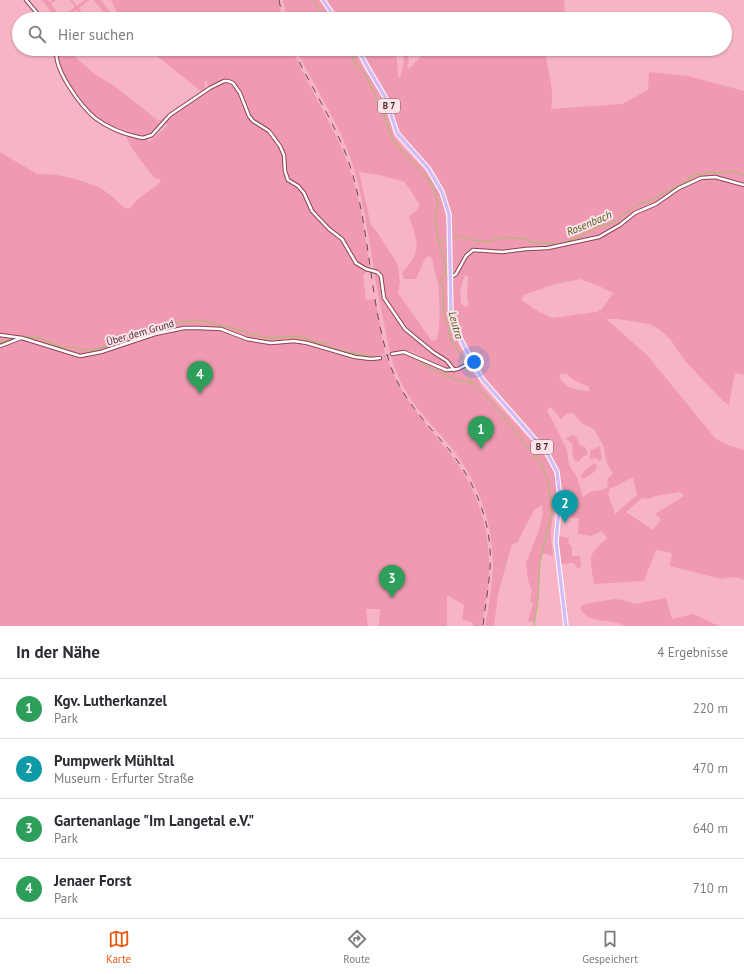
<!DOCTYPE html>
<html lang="de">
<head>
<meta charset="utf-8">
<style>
  :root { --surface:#fff; --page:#f7f7f7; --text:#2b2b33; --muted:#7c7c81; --line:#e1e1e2; --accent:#ea580c }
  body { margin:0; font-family:"PT Sans",sans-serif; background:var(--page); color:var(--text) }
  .you { position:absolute; left:474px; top:362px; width:14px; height:14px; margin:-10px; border:3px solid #fff; border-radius:50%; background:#1a73e8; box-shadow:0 0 0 6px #1a73e833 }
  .badge { display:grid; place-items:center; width:26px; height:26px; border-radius:50%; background:var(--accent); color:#fff; font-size:13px; font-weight:700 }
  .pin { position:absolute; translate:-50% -33px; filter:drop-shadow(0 1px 2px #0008) }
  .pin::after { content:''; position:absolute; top:21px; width:14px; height:12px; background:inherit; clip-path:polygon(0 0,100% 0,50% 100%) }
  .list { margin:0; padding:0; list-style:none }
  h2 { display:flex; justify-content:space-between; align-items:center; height:52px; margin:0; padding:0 16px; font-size:17px }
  h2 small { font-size:13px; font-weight:400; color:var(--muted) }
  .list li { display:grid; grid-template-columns:26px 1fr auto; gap:12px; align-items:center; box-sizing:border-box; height:60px; padding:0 16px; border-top:1px solid var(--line) }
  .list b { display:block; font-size:15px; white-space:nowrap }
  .list p { margin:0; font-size:13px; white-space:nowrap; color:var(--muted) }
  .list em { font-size:13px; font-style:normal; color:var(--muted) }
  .icon { flex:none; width:22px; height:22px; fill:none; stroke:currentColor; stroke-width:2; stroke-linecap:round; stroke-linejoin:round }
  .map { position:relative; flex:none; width:744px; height:626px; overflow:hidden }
  .search { position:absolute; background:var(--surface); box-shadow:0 1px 3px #0004; left:12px; right:12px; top:12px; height:44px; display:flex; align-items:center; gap:10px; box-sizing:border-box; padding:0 14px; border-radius:22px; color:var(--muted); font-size:15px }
  .sheet { height:292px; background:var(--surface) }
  nav { display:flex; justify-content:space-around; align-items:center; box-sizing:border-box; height:56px; border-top:1px solid var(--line); background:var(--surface); font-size:11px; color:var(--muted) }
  nav a { display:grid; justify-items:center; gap:2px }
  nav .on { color:var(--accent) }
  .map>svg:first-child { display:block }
</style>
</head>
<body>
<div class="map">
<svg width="744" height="626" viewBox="0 0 744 626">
  <rect width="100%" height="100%" fill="#f7b4c4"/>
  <g fill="#ef9ab0" fill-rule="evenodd">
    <path d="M42 0H48L50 2 52 0H56L51 4 61 18 75 7 70 0H72L77 6 85 0H89L79 8 86 19H84L77 10 64 19H56Z"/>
    <path d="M94 0H101L111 13 103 19H93L103 12Z"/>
    <path d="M111 0H278L283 19H120Z"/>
    <path d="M283 0H320L333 19H287Z"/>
    <path d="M325 0H564L565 19H339Z"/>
    <path d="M58 49H67L93 73 114 86 158 120H161L165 117 161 123 147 113 160 124 155 131 143 136C128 133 112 127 100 119 85 109 62 79 58 61 57 58 58 53 58 49Z"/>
    <path d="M148 49H292C311 92 338 131 352 176 362 206 365 238 370 269L357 262 342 238 330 229 312 211 304 192 289 179 286 170 285 155 281 145 270 130 254 120 250 116 241 92 234 82 226 80 208 87 207 81H205V88L202 92Z"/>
    <path d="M296 49H353L365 70 380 92 385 106 394 136 401 145 426 171 440 193 443 203 447 226V317L467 362C464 365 459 369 454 367L412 335 403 325 401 318 395 313 384 298 381 276 374 270C368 234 363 197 352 162 339 122 314 87 296 49ZM359 172 380 175 405 182 420 205 416 211 409 216C418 244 423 249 402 273L404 279H416L424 260 428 256 431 257C434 261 433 264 434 268 435 274 437 279 438 284 440 296 441 331 436 340L432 341 398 293 400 282 398 265 377 232 371 225Z"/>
    <path d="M359 49H394L397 60 398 77 400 78 404 62 403 49H407L409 62 407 66 409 69 422 55 435 49H545C547 69 555 89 551 109L622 104 648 90 649 72 688 76 744 91V375L735 373 729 405 722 400 686 362 670 339 660 330 652 325 643 323 617 319H606L647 355 715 438 725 444 744 450V580L740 578 731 577 722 579 670 566 672 553 656 550 644 581 594 584C590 556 586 557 607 538L602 531 591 536 578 534 579 518 559 517C562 491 562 475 548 452L488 383 480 372 463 341 453 317 452 308 453 282 466 258 464 257 456 271 452 275 450 214 444 191 429 167 398 133 387 96 369 67ZM468 275 467 297 469 305 466 307 461 304 460 290 464 277ZM580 279 599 286 613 293 602 309 597 312 552 318 539 312 521 300 524 295 552 285ZM561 374H567L572 379 589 387V391C575 390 566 389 559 377ZM551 407 561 419 566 414 573 413 583 424 594 429 603 445 607 463 613 474 607 479 608 487 602 490 590 492 583 497 577 477 569 465 567 450 547 410ZM633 477 637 495 615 514 608 494 610 489ZM680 492 684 496 655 514 661 519 653 530 626 512 642 498 649 499 655 496Z"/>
    <path d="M224 82C244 83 239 107 249 117 255 123 263 127 269 132 283 144 285 164 288 181L300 190 303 193 311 212 341 239 354 261 365 269 366 273 363 275 366 300 375 299 385 353C381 355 375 357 370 357 349 359 319 344 297 340V343C323 349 362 366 387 358 401 399 422 418 447 450 474 482 488 520 489 562 490 583 485 605 482 626H473V623L462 619 464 605 447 595V626H379L380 609H366L368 626H0V348L3 346V344L0 345V152L37 174C57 173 81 179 100 188 109 193 117 201 125 208L129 209 137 200 161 182 159 179H156C147 169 131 149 126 136L138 139H148V143L168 125 164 122C177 107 206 90 224 82Z"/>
    <path d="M374 273 378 274 380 277 383 298 405 329 447 362 452 369C436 370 426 356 412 352 405 350 397 353 390 354Z"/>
    <path d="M404 354C429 362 441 380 469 365L483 388 544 455C565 483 555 500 551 530 551 539 552 547 553 556L542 553C537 576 540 599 534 622L528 621 533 603 530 602 532 590 528 581 526 563 539 530 543 513 542 505 534 510 517 543 512 544 498 594 494 626H485C489 605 493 583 493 562 492 520 477 480 451 447 437 430 420 414 408 395 401 383 395 370 391 357Z"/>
    <path d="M572 435 576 436 580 445 585 447 588 454 582 457 579 462 574 460 572 451 573 445 566 438Z"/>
    <path d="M600 446 602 459 599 461 596 458 590 459V451Z"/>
    <path d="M595 463 597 466C595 473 589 476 583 479L580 476 589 467Z"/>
    <path d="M558 536 569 538 568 542 570 545 572 546V556H580L581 567 577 568 574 563 561 564Z"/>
    <path d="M666 598 672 619 693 614 719 626H625C610 617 589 626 580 608L585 604 615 599 623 600 635 604Z"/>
  </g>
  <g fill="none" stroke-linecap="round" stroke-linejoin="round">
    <g stroke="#a4bf66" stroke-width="1">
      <path d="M313 0 325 19"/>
      <path d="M348 49 358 68 366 76 383 112 392 138 401 150 429 180 435 192 438 203 435 217 439 243 446 268V275L440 280C447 292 441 306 445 319 445 322 448 324 450 327 448 339 451 340 457 349 460 354 462 359 464 364"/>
      <path d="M452 236H458L477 241H489L506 237 524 239 536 243 560 244 577 238 597 227 613 223 638 204 652 200 665 192 688 181 689 177 707 172 722 173 733 171 744 175"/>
      <path d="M439 243 445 239"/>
      <path d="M20 336 40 338 63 348 69 347 79 348 85 350H93L170 327 179 322 200 320 231 328 237 329 265 338 299 336 316 342 326 343 332 348 339 350 368 356 377 357"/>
      <path d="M0 342 10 339"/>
      <path d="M415 358C426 367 458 383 472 383"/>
      <path d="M465 367 472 383 493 404 542 465 548 481 552 510 540 562 538 601 534 626"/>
    </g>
    <path stroke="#d498a7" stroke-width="2.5" stroke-dasharray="2.5 1" stroke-linecap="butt" d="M380 358 392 354"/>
    <g stroke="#8a4357" stroke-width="4.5">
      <g id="tertiary">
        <path d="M26 0 42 19"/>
        <path d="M57 49C52 68 81 106 95 118 107 127 124 134 138 137L143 138 152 135 170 115 210 88 224 81H228L233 83 240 93 249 116 253 121 269 131 280 146 284 155 285 171 288 180 298 186 304 193 312 211 329 229 342 239 356 263 366 269"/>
        <path d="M377 272 381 276 384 298 405 329 433 352 447 361 454 370"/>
        <path d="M450 278 456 274 466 256 473 250 503 252 526 249 548 248 599 237 620 225 635 213 656 204 679 188 701 178 715 177 744 185"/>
        <path d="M0 335 22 338 80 356 101 352 155 334 184 328H199L221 329 247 339 271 343 294 341 307 343 355 357 371 359 380 358"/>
        <path d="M0 346 21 338"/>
        <path d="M392 354 404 352 446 370 458 369 472 362"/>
      </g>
    </g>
    <g stroke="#fff" stroke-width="5.5">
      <g id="primary">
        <path d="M323 0 336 19"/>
        <path d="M358 49 368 68 385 97 397 133 428 168 442 192 449 214 451 314 458 334 475 367 483 380 547 453 557 472 560 497 556 542 566 626"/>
      </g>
    </g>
    <use href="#tertiary" stroke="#fff" stroke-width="2.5"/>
    <use href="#primary" stroke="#d5bcf4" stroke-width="3.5"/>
    <g stroke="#6c454f" stroke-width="1" stroke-dasharray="7 7" stroke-linecap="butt">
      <path d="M279 0 283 19"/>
      <path d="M293 49C313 92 341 131 353 176 371 238 370 306 391 367 402 398 425 422 446 446 474 479 493 523 490 567 489 587 485 606 483 626"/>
    </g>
    <g stroke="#8a4357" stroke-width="4.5" stroke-linecap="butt">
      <path id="tertiary-bridge" d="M366 269 377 272"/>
    </g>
    <use href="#tertiary-bridge" stroke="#fff" stroke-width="2.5"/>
  </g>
  <g text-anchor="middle" stroke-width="4" stroke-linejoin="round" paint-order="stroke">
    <g fill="#fde2e8" stroke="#806169" stroke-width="1">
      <rect x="378" y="99" width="22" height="14" rx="3"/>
      <rect x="531" y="440" width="22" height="14" rx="3"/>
    </g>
    <g font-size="9" font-weight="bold" fill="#4a2a32">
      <text x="389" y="109">B 7</text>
      <text x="542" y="450">B 7</text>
    </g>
    <g font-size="10" fill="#4a2a32" stroke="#fde2e8">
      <text transform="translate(140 332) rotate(-16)" y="4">Über dem Grund</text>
    </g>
    <g font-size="11" font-style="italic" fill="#4b5d1e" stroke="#fde2e8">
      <text transform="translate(589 223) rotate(-23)" y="4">Rosenbach</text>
      <text transform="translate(456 325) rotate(75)" y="4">Leutra</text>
    </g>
  </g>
</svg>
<div class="you"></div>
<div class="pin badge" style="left:481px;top:449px;background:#2e9e5b">1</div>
<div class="pin badge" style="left:565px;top:523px;background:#0f9aa8">2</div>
<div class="pin badge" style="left:392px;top:598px;background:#2e9e5b">3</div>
<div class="pin badge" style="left:200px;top:394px;background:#2e9e5b">4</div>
<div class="search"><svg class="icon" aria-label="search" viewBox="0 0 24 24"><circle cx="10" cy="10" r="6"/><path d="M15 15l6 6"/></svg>Hier suchen</div>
</div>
<section class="sheet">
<h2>In der Nähe<small>4 Ergebnisse</small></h2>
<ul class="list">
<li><span class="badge" style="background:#2e9e5b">1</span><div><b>Kgv. Lutherkanzel</b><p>Park</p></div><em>220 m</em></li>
<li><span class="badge" style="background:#0f9aa8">2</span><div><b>Pumpwerk Mühltal</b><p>Museum · Erfurter Straße</p></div><em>470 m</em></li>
<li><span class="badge" style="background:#2e9e5b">3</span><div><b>Gartenanlage &quot;Im Langetal e.V.&quot;</b><p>Park</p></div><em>640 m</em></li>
<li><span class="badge" style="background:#2e9e5b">4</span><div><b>Jenaer Forst</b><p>Park</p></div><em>710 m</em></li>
</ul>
</section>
<nav>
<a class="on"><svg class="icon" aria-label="map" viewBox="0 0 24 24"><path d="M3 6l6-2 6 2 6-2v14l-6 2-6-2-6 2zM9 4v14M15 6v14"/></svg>Karte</a>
<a><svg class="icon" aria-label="directions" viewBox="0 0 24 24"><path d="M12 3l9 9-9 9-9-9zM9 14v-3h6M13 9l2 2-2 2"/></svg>Route</a>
<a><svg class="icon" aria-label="saved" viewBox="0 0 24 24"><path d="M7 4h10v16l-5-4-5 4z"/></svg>Gespeichert</a>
</nav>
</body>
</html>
